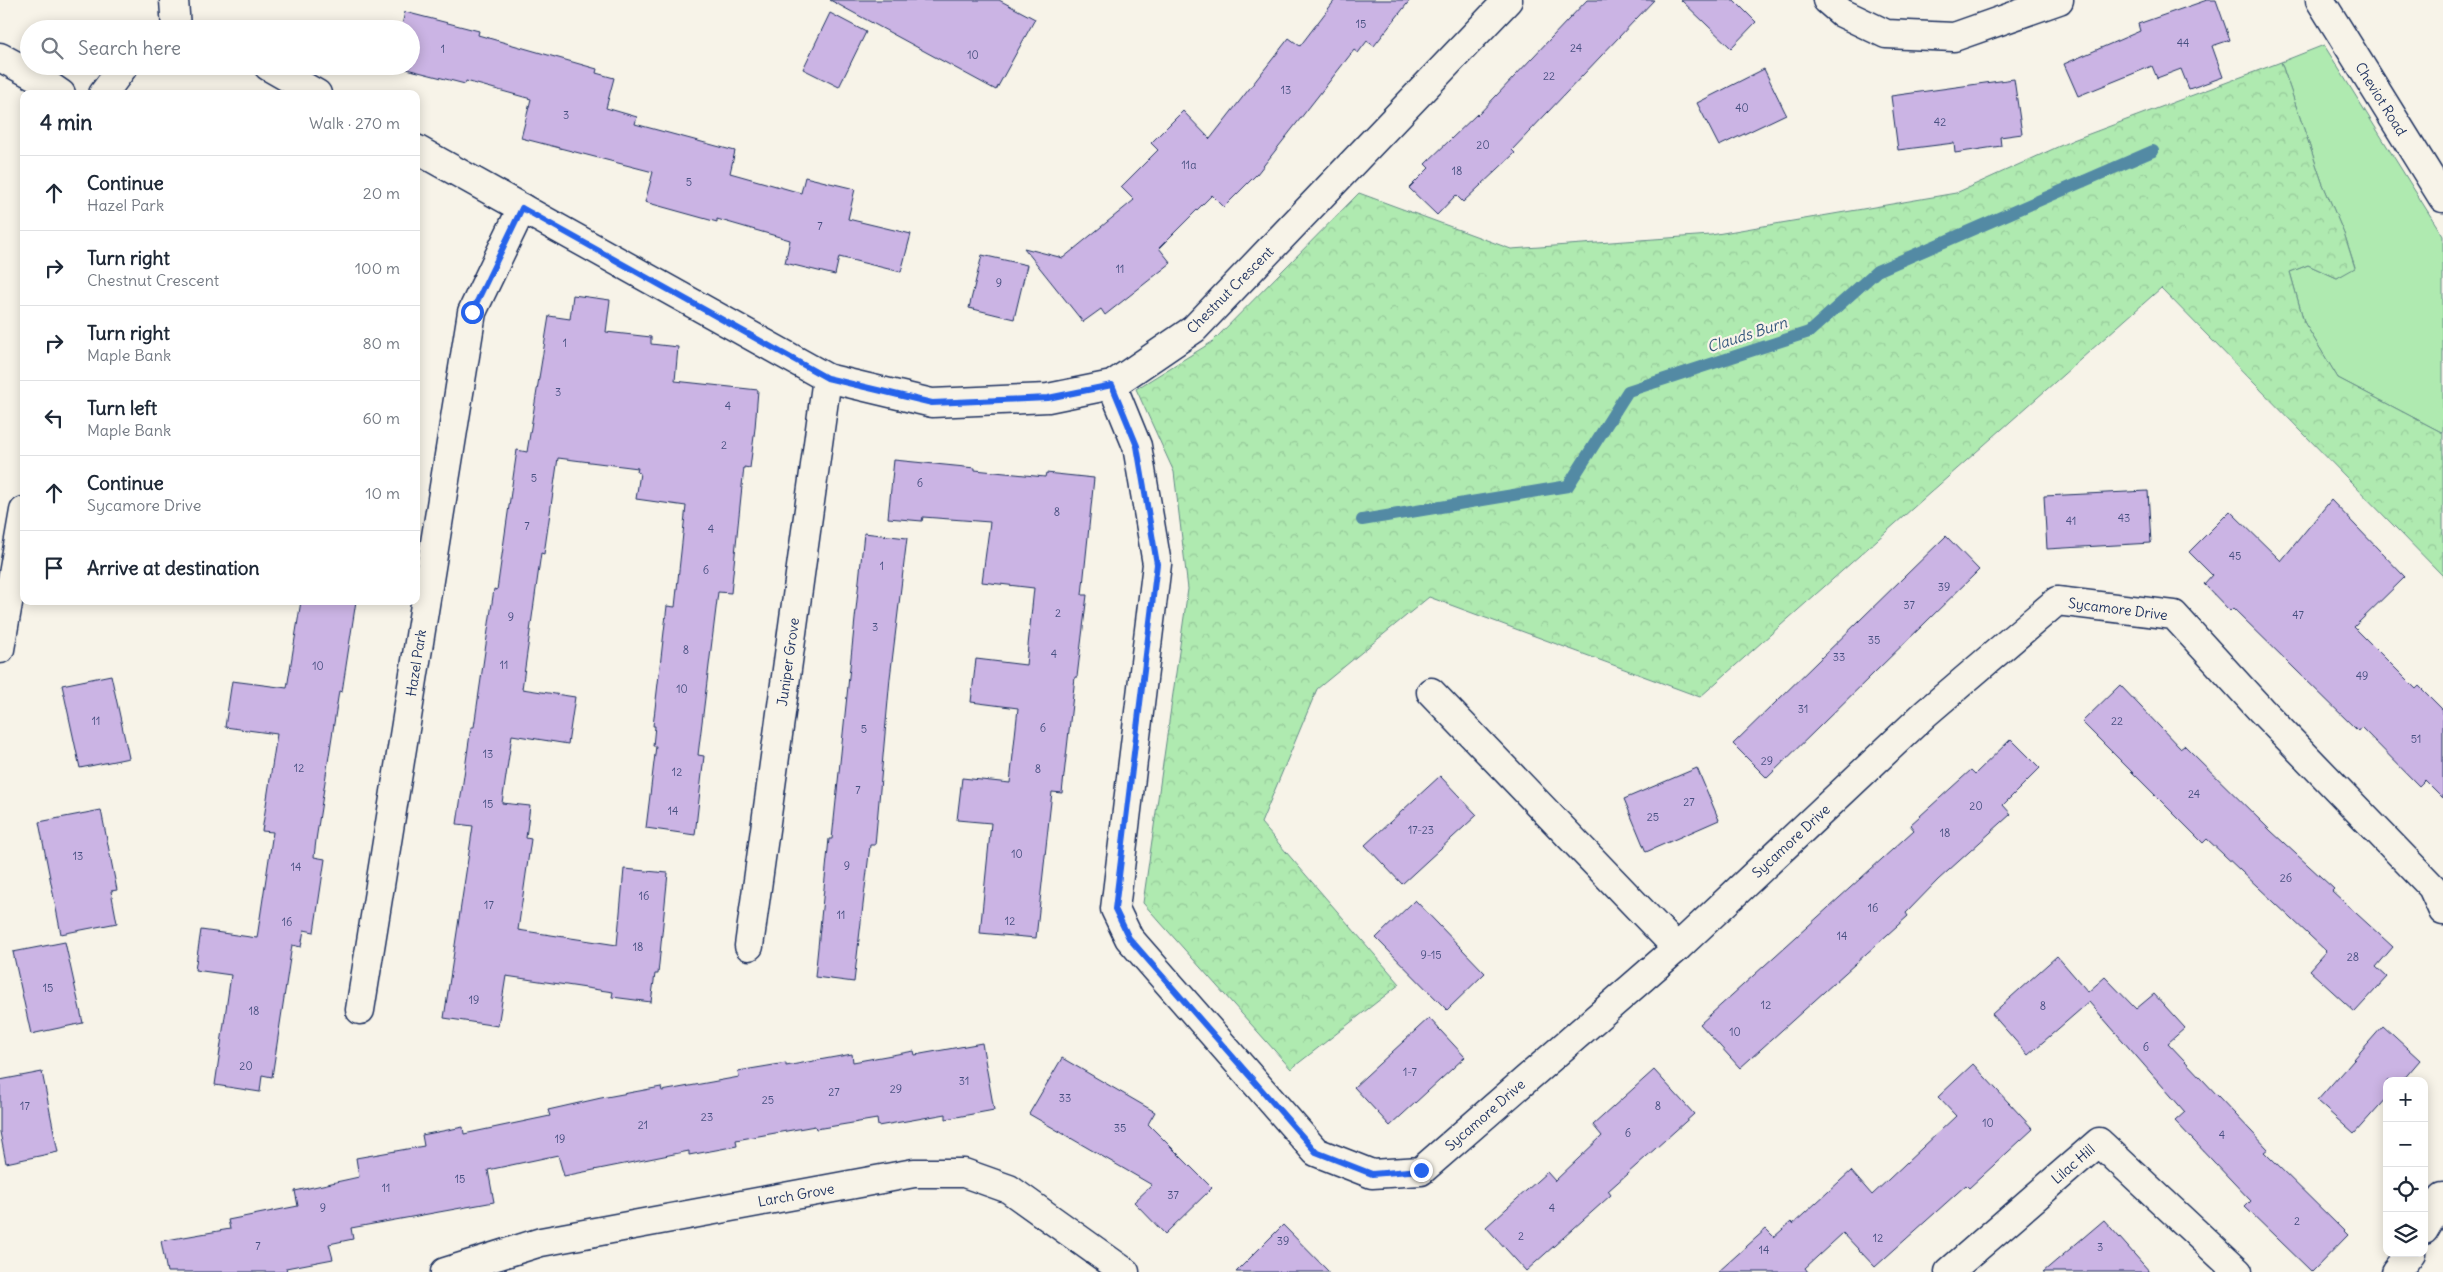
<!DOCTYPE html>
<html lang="en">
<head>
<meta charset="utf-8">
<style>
  :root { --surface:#fff; --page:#f6f6f7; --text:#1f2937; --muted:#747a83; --line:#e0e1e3 }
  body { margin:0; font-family:Delius,sans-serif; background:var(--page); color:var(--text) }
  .controls { position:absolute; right:15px; bottom:15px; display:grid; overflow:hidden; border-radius:10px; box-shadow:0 2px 12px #0003 }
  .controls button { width:45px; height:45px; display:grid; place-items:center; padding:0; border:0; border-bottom:1px solid var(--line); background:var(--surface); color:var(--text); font:25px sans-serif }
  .stop { position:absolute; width:15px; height:15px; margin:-11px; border:4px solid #2563eb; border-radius:50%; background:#fff }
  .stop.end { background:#2563eb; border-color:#fff; box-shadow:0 1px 5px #0008 }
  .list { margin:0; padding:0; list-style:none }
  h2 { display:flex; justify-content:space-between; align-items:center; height:65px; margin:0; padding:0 20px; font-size:21px }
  h2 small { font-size:16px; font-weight:400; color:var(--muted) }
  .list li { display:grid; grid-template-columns:32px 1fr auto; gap:15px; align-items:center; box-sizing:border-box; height:75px; padding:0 20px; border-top:1px solid var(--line) }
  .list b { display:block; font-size:19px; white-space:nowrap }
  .list p { margin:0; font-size:16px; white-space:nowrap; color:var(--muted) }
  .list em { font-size:16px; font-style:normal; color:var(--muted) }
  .icon { flex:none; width:28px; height:28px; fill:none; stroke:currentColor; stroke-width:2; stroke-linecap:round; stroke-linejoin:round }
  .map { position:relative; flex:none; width:2443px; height:1272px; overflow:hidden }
  .search { position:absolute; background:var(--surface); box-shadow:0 2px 12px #0003; left:20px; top:20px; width:400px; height:55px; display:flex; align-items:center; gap:12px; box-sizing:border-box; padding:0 18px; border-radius:28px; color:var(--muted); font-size:19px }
  .panel { position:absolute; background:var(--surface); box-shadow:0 2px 12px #0003; left:20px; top:90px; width:400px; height:515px; border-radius:10px }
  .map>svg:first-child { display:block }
</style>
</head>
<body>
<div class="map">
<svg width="2443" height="1272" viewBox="0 0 2443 1272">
  <defs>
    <pattern id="forest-crowns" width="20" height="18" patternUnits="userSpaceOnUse" patternTransform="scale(1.25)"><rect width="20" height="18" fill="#afeab0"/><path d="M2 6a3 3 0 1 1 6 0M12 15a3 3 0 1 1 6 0" fill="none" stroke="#96c99a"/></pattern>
  </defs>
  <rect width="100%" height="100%" fill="#f7f3e8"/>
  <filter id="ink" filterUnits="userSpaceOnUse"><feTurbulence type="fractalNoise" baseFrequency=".02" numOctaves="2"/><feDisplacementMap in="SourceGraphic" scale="10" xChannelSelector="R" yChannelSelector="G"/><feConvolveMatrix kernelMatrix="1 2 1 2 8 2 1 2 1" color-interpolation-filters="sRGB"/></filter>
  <g filter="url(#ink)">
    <path fill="#afeab0" stroke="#658c87" d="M2324 45 2443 236V433L2338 378 2304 322 2290 272 2308 265 2337 278 2355 267 2345 236 2322 182 2281 62Z"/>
    <path fill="url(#forest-crowns)" stroke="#658c87" d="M2281 62 2322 182 2345 236 2355 268 2337 278 2308 265 2290 272 2304 322 2338 378 2443 433V576L2161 288 1700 697 1429 597 1317 689 1261 823 1400 984 1291 1069 1143 903 1188 589 1174 472 1136 389 1212 342 1359 193 1511 249 1711 235 1956 193 2073 140Z"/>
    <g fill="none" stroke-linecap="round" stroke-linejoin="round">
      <path stroke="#528aa4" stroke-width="12" d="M1362 520 1568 486 1628 391 1809 332 1877 271 2153 151"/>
    </g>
    <g fill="#cbb4e4" stroke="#1b2f5e">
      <path d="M830 0H999L1035 19 996 90Z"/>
      <path d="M1335 0H1410L1374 46 1367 41 1358 53 1354 50 1257 174 1224 207 1212 195 1159 248 1171 263 1105 315 1101 309 1083 322 1024 248 1063 258 1134 200 1121 187 1158 150 1151 143 1183 111 1210 139 1289 38 1300 46Z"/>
      <path d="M1587 0H1654L1512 150 1515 153 1463 202 1456 195 1437 215 1409 188 1429 168 1425 164 1477 114 1478 115Z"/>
      <path d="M1681 0H1734L1756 22 1731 48Z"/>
      <path d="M2207 0H2216L2230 40 2212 46 2223 77 2189 89 2181 69 2157 78 2152 66 2078 96 2064 64 2140 31 2138 24Z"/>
      <path d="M405 12 479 31 478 35 597 69 596 73 614 78 606 108 637 117 635 124 735 151 730 173 801 193 805 177 855 189 848 219 911 234 901 272 839 257 835 275 785 263 790 240 717 219V222L645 202 653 172 521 138 531 99 466 81 465 84 395 66H411V29H401Z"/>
      <path d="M830 13 866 32 839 87 803 69Z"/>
      <path d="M1764 69 1786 114 1719 146 1697 103Z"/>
      <path d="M2014 79 2022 134 2000 137 2001 146 1955 153 1954 143 1898 150 1891 96Z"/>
      <path d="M982 255 1027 265 1014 319 969 308Z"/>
      <path d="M573 295 610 300 606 332 651 337V344L678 347 675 381 758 390 755 428 750 468 744 467 731 593 718 592 698 755 704 756 695 835 646 828 656 746H653L655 726H653L667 606 675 607 686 506 636 499 640 473 637 472 638 468 558 458 544 554 541 553 522 689 575 697 568 744 512 735 502 803 530 806 526 838 531 839 518 930 617 945 624 869 668 873 658 974H655L651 1002 612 997 613 992 506 976 498 1026 444 1018 473 826 457 824 471 727H474L494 589 497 590 517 450 527 452 549 316 570 319Z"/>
      <path d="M894 460 975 468V470L1045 477 1046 473 1094 478 1082 595H1087L1077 677H1075L1062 793 1052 792 1036 938 980 933 991 823 957 820 962 778 1010 783 1018 708 971 702 976 659 1026 665 1034 588 982 582 990 522 923 517 922 521 888 518Z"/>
      <path d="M2148 491 2151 543 2047 549 2044 496Z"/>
      <path d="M2331 500 2405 577 2354 627 2416 689 2419 686 2443 710V798L2425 780 2419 786 2361 727 2358 731 2233 608 2230 611 2204 584 2212 575 2189 552 2230 511 2281 561Z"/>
      <path d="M864 533 907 538 890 678 875 845H870L854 982 815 977 829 839H832Z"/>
      <path d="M1946 536 1979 570 1767 778 1733 744Z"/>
      <path d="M301 601H356L342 692 339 691 316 840 314 857 325 859 314 932 304 930 301 947 292 945 272 1077 262 1075 260 1092 215 1085 231 975 195 970 201 930 257 938 273 832 262 831 277 734 225 727 232 681 287 688Z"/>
      <path d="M111 675 129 758 80 768 62 685Z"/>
      <path d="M2120 685 2180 748 2184 745 2271 831 2334 889 2332 891 2393 947 2376 967 2387 977 2355 1012 2309 970 2326 951 2207 839 2203 843 2082 722Z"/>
      <path d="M2011 739 2040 768 2003 805 2011 814 1938 880 1906 913 1908 916 1740 1068 1700 1024 1914 830 1910 825 1971 770 1975 774Z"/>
      <path d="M1697 768 1719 820 1646 852 1624 799Z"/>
      <path d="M1440 776 1477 815 1402 884 1365 845Z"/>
      <path d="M101 810 117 890 111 891 117 923 61 934 39 822Z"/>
      <path d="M1415 900 1485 973 1447 1010 1376 938Z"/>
      <path d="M65 942 83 1023 31 1034 13 952Z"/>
      <path d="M2057 956 2088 992 2105 977 2136 1009 2154 994 2185 1028 2168 1043 2268 1149 2264 1152 2348 1235 2312 1272 2245 1207 2251 1201 2175 1121 2185 1112 2089 1002 2028 1055 1992 1014Z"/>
      <path d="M1429 1018 1465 1057 1390 1126 1354 1087Z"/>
      <path d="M2383 1026 2420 1060 2402 1081H2387V1097L2354 1134 2317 1101Z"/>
      <path d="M982 1043 994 1110 946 1119V1114L878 1126 877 1119 816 1129 815 1126 736 1140 737 1146 689 1155V1151L564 1176 558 1155 488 1170 494 1202 351 1228 353 1239 329 1244 333 1259 286 1268 287 1272H167L161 1241 230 1229 228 1220 298 1206 295 1191 359 1177 356 1158 424 1146 422 1135 463 1127 464 1134 550 1116 548 1110 601 1098 661 1087 662 1091 739 1077 738 1071 786 1063V1066L852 1054 853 1062 914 1051 915 1055Z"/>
      <path d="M1062 1058 1155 1112 1148 1124 1212 1188 1165 1234 1134 1202 1152 1185 1029 1114Z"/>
      <path d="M1973 1064 2033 1129 1969 1188 1966 1185 1875 1267 1843 1233 1805 1268 1808 1272H1718L1766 1229 1774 1237 1791 1222 1793 1224 1851 1171 1872 1195 1956 1116 1938 1097Z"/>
      <path d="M1654 1070 1694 1114 1608 1191 1611 1195 1526 1271 1486 1227 1547 1172 1555 1181 1602 1136 1593 1125Z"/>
      <path d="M42 1072 58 1152 6 1163 0 1132V1080Z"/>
      <path d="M2104 1220 2150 1272H2043Z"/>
      <path d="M1283 1225 1329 1272H1236Z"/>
    </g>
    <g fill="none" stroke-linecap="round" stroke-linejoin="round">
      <g stroke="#1b2f5e" stroke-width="31">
        <g id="minor">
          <path d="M174 0 176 29"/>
          <path d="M1827 0 1842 13 1886 34 1954 37 2059 0"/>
          <path d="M2320 0 2443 198"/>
          <path d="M0 57 35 76 61 94"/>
          <path d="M268 66 317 94"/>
          <path d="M103 94 124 66"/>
          <path d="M416 149 827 378 932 403 1048 398 1112 385 1194 329 1508 0"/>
          <path d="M1112 385 1137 446 1157 564 1115 909 1129 938 1316 1152 1372 1174 1421 1171 1677 948 1926 713 2057 601 2174 615 2261 710 2432 887 2443 911"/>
          <path d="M0 649 24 511"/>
          <path d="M1431 692 1677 948"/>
          <path d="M749 946 827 378"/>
          <path d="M360 1010 472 312 522 208"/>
          <path d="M2424 1230 2443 1197"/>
          <path d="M445 1272 541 1242 914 1173H964L1009 1189 1125 1272"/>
          <path d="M1949 1272 2099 1142 2238 1272"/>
          <path d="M2396 1272 2411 1253"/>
        </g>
      </g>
      <use href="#minor" stroke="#f7f3e8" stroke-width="28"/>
    </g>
  </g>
  <g fill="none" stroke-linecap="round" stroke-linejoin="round" filter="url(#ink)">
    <path stroke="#2563eb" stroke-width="6" d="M472 312 522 208 827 378 932 403 1048 398 1112 385 1137 446 1157 564 1115 909 1129 938 1316 1152 1372 1174 1421 1170"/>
  </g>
  <g text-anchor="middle" stroke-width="4.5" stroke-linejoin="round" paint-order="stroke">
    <g font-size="11" fill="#475080">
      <text x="1361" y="28">15</text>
      <text x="2183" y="47">44</text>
      <text x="1576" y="52">24</text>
      <text x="443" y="53">1</text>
      <text x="973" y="59">10</text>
      <text x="1549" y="80">22</text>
      <text x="1286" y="94">13</text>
      <text x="1742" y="112">40</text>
      <text x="566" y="119">3</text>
      <text x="1940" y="126">42</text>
      <text x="1483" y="149">20</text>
      <text x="1189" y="169">11a</text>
      <text x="1457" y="175">18</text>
      <text x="689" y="186">5</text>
      <text x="820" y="230">7</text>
      <text x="1120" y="273">11</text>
      <text x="999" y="287">9</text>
      <text x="565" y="347">1</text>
      <text x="558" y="396">3</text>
      <text x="728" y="410">4</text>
      <text x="724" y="449">2</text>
      <text x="534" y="482">5</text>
      <text x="920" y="487">6</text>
      <text x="1057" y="516">8</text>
      <text x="2124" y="522">43</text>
      <text x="2071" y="525">41</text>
      <text x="527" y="530">7</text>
      <text x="711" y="533">4</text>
      <text x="2235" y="560">45</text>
      <text x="882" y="570">1</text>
      <text x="706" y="574">6</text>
      <text x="1944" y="591">39</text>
      <text x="1909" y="609">37</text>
      <text x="1058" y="617">2</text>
      <text x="2298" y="619">47</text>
      <text x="511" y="621">9</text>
      <text x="875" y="631">3</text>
      <text x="1874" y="644">35</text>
      <text x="686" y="654">8</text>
      <text x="1054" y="658">4</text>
      <text x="1839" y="661">33</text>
      <text x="504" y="669">11</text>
      <text x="318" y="670">10</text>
      <text x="2362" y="680">49</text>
      <text x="682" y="693">10</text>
      <text x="1803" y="713">31</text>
      <text x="96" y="725">11</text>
      <text x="2117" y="725">22</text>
      <text x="1043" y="732">6</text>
      <text x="864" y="733">5</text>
      <text x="2416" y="743">51</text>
      <text x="488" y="758">13</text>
      <text x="1767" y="765">29</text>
      <text x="299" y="772">12</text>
      <text x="1038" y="773">8</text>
      <text x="677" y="776">12</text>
      <text x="858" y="794">7</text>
      <text x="2194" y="798">24</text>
      <text x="1689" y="806">27</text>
      <text x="488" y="808">15</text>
      <text x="1976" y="810">20</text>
      <text x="673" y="815">14</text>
      <text x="1653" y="821">25</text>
      <text x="1421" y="834">17-23</text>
      <text x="1945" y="837">18</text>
      <text x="1017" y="858">10</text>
      <text x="78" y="860">13</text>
      <text x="847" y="870">9</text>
      <text x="296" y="871">14</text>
      <text x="2286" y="882">26</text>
      <text x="644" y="900">16</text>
      <text x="489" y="909">17</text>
      <text x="1873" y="912">16</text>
      <text x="841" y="919">11</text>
      <text x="1010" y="925">12</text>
      <text x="287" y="926">16</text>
      <text x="1842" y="940">14</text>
      <text x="638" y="951">18</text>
      <text x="1431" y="959">9-15</text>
      <text x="2353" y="961">28</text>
      <text x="48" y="992">15</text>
      <text x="474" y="1004">19</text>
      <text x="1766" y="1009">12</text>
      <text x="2043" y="1010">8</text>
      <text x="254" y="1015">18</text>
      <text x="1735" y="1036">10</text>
      <text x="2146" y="1051">6</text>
      <text x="246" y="1070">20</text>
      <text x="1410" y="1076">1-7</text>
      <text x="964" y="1085">31</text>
      <text x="896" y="1093">29</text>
      <text x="834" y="1096">27</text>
      <text x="1065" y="1102">33</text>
      <text x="768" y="1104">25</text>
      <text x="25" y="1110">17</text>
      <text x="1658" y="1110">8</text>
      <text x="707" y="1121">23</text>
      <text x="1988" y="1127">10</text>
      <text x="643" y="1129">21</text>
      <text x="1120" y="1132">35</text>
      <text x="1628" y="1137">6</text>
      <text x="2222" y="1139">4</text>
      <text x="560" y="1143">19</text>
      <text x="460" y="1183">15</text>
      <text x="386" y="1192">11</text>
      <text x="1173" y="1199">37</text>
      <text x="323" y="1212">9</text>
      <text x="1552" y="1212">4</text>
      <text x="2297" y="1225">2</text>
      <text x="1521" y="1240">2</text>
      <text x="1878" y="1242">12</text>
      <text x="1283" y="1245">39</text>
      <text x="258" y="1250">7</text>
      <text x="2100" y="1251">3</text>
      <text x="1764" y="1254">14</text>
    </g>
    <g font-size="14" fill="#1b2f5e" stroke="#f7f3e8">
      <text transform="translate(2381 99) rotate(58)" y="5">Cheviot Road</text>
      <text transform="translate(1230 290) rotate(-45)" y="5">Chestnut Crescent</text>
      <text transform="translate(2118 609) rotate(7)" y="5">Sycamore Drive</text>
      <text transform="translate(788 662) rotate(-82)" y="5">Juniper Grove</text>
      <text transform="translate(416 663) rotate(-81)" y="5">Hazel Park</text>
      <text transform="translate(1791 841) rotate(-43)" y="5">Sycamore Drive</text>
      <text transform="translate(1485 1115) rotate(-41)" y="5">Sycamore Drive</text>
      <text transform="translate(2073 1164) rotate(-41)" y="5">Lilac Hill</text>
      <text transform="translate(796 1195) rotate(-10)" y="5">Larch Grove</text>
    </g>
    <g font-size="15" font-style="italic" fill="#32557b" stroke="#f7f3e8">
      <text transform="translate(1747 335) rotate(-18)" y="5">Clauds Burn</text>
    </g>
  </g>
</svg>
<div class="controls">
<button>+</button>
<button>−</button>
<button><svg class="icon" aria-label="locate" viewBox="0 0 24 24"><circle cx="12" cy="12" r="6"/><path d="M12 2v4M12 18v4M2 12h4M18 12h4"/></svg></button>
<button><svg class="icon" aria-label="layers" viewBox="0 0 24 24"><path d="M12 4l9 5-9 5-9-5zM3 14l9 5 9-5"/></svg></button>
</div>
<div class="stop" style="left:472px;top:312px"></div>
<div class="stop end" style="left:1421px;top:1170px"></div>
<div class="search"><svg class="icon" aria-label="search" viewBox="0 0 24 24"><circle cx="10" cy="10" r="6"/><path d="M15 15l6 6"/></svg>Search here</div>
<section class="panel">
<h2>4 min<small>Walk · 270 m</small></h2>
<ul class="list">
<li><svg class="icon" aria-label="ahead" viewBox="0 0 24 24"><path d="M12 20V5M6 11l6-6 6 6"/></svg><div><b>Continue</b><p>Hazel Park</p></div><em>20 m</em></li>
<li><svg class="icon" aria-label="right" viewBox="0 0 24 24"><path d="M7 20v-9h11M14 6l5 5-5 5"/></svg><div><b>Turn right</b><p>Chestnut Crescent</p></div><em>100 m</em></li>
<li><svg class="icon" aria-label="right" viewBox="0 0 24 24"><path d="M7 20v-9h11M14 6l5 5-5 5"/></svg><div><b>Turn right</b><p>Maple Bank</p></div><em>80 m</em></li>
<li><svg class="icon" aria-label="left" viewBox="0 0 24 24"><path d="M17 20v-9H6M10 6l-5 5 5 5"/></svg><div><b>Turn left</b><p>Maple Bank</p></div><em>60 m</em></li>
<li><svg class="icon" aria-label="ahead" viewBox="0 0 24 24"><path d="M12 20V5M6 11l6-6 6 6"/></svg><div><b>Continue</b><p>Sycamore Drive</p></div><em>10 m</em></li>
<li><svg class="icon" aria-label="arrive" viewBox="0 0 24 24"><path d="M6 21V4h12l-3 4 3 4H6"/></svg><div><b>Arrive at destination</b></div></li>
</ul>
</section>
</div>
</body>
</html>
